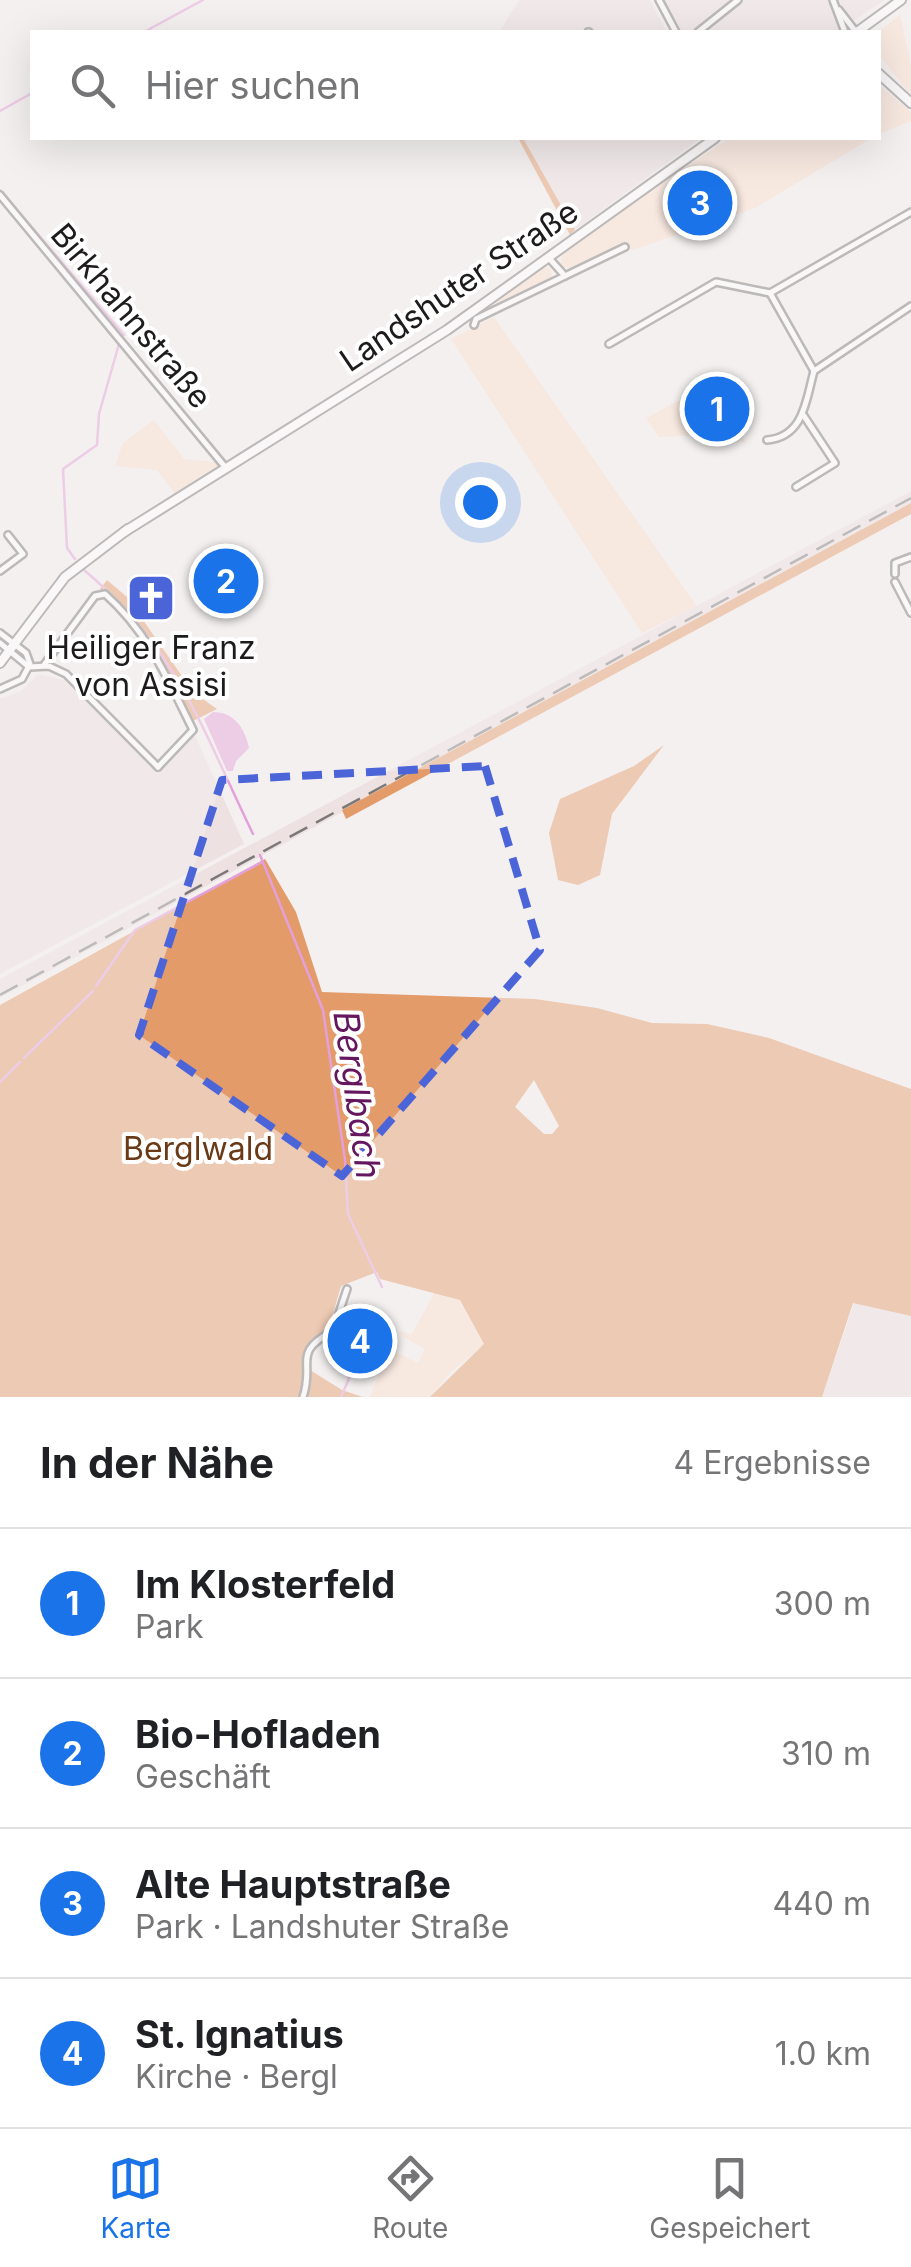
<!DOCTYPE html>
<html lang="de">
<head>
<meta charset="utf-8">
<style>
  :root { --surface:#fff; --page:#f6f6f6; --text:#202124; --muted:#757577; --line:#e0e0e0; --accent:#1a73e8 }
  body { margin:0; font-family:Inter,sans-serif; background:var(--page); color:var(--text) }
  .you { position:absolute; left:480px; top:502px; width:35px; height:35px; margin:-25px; border:8px solid #fff; border-radius:50%; background:#1a73e8; box-shadow:0 0 0 15px #1a73e833 }
  .badge { display:grid; place-items:center; width:65px; height:65px; border-radius:50%; background:var(--accent); color:#fff; font-size:32px; font-weight:700 }
  .pin { position:absolute; translate:-50% -50%; border:5px solid #fff; box-shadow:0 2px 10px #0006 }
  .list { margin:0; padding:0; list-style:none }
  h2 { display:flex; justify-content:space-between; align-items:center; height:130px; margin:0; padding:0 40px; font-size:42px }
  h2 small { font-size:32px; font-weight:400; color:var(--muted) }
  .list li { display:grid; grid-template-columns:65px 1fr auto; gap:30px; align-items:center; box-sizing:border-box; height:150px; padding:0 40px; border-top:2px solid var(--line) }
  .list b { display:block; font-size:38px; white-space:nowrap }
  .list p { margin:0; font-size:32px; white-space:nowrap; color:var(--muted) }
  .list em { font-size:32px; font-style:normal; color:var(--muted) }
  .icon { flex:none; width:55px; height:55px; fill:none; stroke:currentColor; stroke-width:2; stroke-linecap:round; stroke-linejoin:round }
  .map { position:relative; flex:none; width:911px; height:1397px; overflow:hidden }
  .search { position:absolute; background:var(--surface); box-shadow:0 10px 40px #0002; left:30px; right:30px; top:30px; height:110px; display:flex; align-items:center; gap:25px; box-sizing:border-box; padding:0 35px; border-radius:0px; color:var(--muted); font-size:38px }
  .sheet { height:730px; background:var(--surface) }
  nav { display:flex; justify-content:space-around; align-items:center; box-sizing:border-box; height:140px; border-top:2px solid var(--line); background:var(--surface); font-size:28px; color:var(--muted) }
  nav a { display:grid; justify-items:center; gap:5px }
  nav .on { color:var(--accent) }
  .map>svg:first-child { display:block }
</style>
</head>
<body>
<div class="map">
<svg width="911" height="1397" viewBox="0 0 911 1397">
  <rect width="100%" height="100%" fill="#f4f0f0"/>
  <g fill="#eee1e1">
    <path d="M519 0H650L667 32H499Z"/>
    <path d="M664 0H885L836 32H681Z"/>
    <path d="M523 138H701L575 230Z"/>
    <path d="M911 491V503L0 998V979Z"/>
    <path d="M38 674 64 680 155 770 193 731 244 844 0 974V699L21 691Z"/>
    <path d="M854 1303 911 1316V1397H822Z"/>
  </g>
  <g fill="#fadecc">
    <path d="M900 15 911 64V95L879 55 878 32Z"/>
    <path d="M878 84 911 112V121L879 134Z"/>
    <path d="M729 138H872L755 208 633 250 623 246 574 269 560 266 563 250Z"/>
    <path d="M543 267 551 269 552 280 482 314Z"/>
    <path d="M494 317 696 605 695 607 642 633 451 339Z"/>
    <path d="M709 384 746 443 704 435 659 437 646 418Z"/>
    <path d="M154 420 184 459 215 462 219 468 176 495 157 470 115 466 123 443Z"/>
    <path d="M435 1292 460 1300 484 1344 450 1373 430 1397H370L389 1349 418 1363 425 1349 400 1335 402 1331 411 1335Z"/>
  </g>
  <g fill="#e49b6a" fill-rule="evenodd">
    <path d="M518 138H523L575 230 570 235Z"/>
    <path d="M911 503V514L346 819 342 810Z"/>
    <path d="M107 580 127 597 193 692 217 709 193 721C170 673 144 620 100 589Z"/>
    <path d="M664 745 612 814 600 875 578 885 558 880 549 833 560 799 634 766Z"/>
    <path d="M265 859 296 912 322 992 535 999 597 1008 652 1023 707 1024 769 1038 911 1089V1316L853 1303 822 1397H430L484 1344 460 1300 380 1279 377 1272 341 1286 328 1331 309 1343 302 1365 342 1390 363 1397H0V1005ZM534 1080 559 1126 552 1134H544L515 1107Z"/>
  </g>
  <path fill="#e4a0da" d="M213 712C234 712 245 728 249 748L236 761 233 771H227L204 719Z"/>
  <g fill="none" stroke-linecap="round" stroke-linejoin="round">
    <g stroke="#e4a0da" stroke-width="2.5">
      <path d="M144 32 203 0"/>
      <path d="M0 111 32 93"/>
      <path d="M0 190 124 335"/>
      <path d="M75 559 67 548 63 469 97 445 99 414 119 344"/>
      <path d="M84 570C177 648 202 729 253 834"/>
      <path d="M260 855 323 1010 345 1160 348 1214 382 1287"/>
      <path d="M96 986 135 930 262 862"/>
      <path d="M24 1058 93 991"/>
      <path d="M0 1082 20 1062"/>
      <path d="M358 1359 365 1342"/>
      <path d="M341 1397 350 1376"/>
    </g>
    <g stroke="#797575" stroke-width="10">
      <g id="street">
        <path d="M659 0 676 32"/>
        <path d="M833 0 845 32"/>
        <path d="M839 10 856 32"/>
        <path d="M588 32H589"/>
        <path d="M698 32 738 0"/>
        <path d="M0 195 226 468"/>
        <path d="M548 257 565 276"/>
        <path d="M770 293 814 371"/>
        <path d="M474 325 476 319 625 247"/>
        <path d="M609 344 716 282 770 293 911 212"/>
        <path d="M814 371 911 306"/>
        <path d="M767 440C804 437 806 400 814 371"/>
        <path d="M796 487 835 463 804 416"/>
        <path d="M0 571 23 554 8 535"/>
        <path d="M895 574V563L911 557"/>
        <path d="M895 582 911 613"/>
        <path d="M0 633 26 653 30 664 22 679 0 689"/>
        <path d="M0 643 29 667"/>
        <path d="M44 665 95 596 105 594C148 632 168 680 193 730L158 767"/>
        <path d="M29 667 49 666 66 674 158 767"/>
        <path d="M303 1397C315 1362 291 1353 333 1331L347 1289"/>
      </g>
    </g>
    <g stroke="#797575" stroke-width="12">
      <g id="secondary">
        <path d="M857 32 901 0"/>
        <path d="M878 73 911 103"/>
        <path d="M124 532 447 330 715 138"/>
        <path d="M0 663 65 577 128 529"/>
      </g>
    </g>
    <use href="#street" stroke="#fff" stroke-width="5"/>
    <use href="#secondary" stroke="#fff" stroke-width="8"/>
    <path stroke="#7b7878" stroke-width="2.5" stroke-dasharray="20 10" stroke-linecap="butt" d="M0 995 911 498"/>
  </g>
  <path d="M0 0H911V1397H0ZM485 766 540 950 342 1176 139 1035 222 780Z" fill="#f4f0f0" fill-opacity=".55" fill-rule="evenodd"/>
  <path fill="none" stroke="#4b65d9" stroke-width="8" stroke-dasharray="20 12" stroke-linejoin="round" d="M485 766 540 950 342 1176 139 1035 222 780Z"/>
  <defs>
    <g id="church-square" transform="scale(2.5)"><rect x="-9" y="-9" width="18" height="18" rx="4" fill="#4b65d9" stroke="#fff"/><path d="M-1.2-6h2.4v3.5h3.3v2.4h-3.3V6h-2.4V-.1h-3.3v-2.4h3.3Z" fill="#fff"/></g>
  </defs>
  <g fill-rule="evenodd">
    <use href="#church-square" x="151" y="598"/>
  </g>
  <g text-anchor="middle" stroke-width="8" stroke-linejoin="round" paint-order="stroke">
    <g font-size="32" fill="#1d1b1b" stroke="#fff">
      <text transform="translate(459 286) rotate(-34)" y="11">Landshuter Straße</text>
      <text transform="translate(131 316) rotate(50)" y="11">Birkhahnstraße</text>
    </g>
    <g font-size="32" fill="#1d1b1b" stroke="#fff">
      <text x="151" y="659">Heiliger Franz<tspan x="151" dy="37">von Assisi</tspan></text>
    </g>
    <g font-size="32" fill="#6a3a16" stroke="#fff">
      <text x="198" y="1160">Berglwald</text>
    </g>
    <g font-size="35" font-style="italic" fill="#64165e" stroke="#fff">
      <text transform="translate(357 1095) rotate(82)" y="12">Berglbach</text>
    </g>
  </g>
</svg>
<div class="you"></div>
<div class="pin badge" style="left:717px;top:409px">1</div>
<div class="pin badge" style="left:226px;top:581px">2</div>
<div class="pin badge" style="left:700px;top:203px">3</div>
<div class="pin badge" style="left:360px;top:1341px">4</div>
<div class="search"><svg class="icon" aria-label="search" viewBox="0 0 24 24"><circle cx="10" cy="10" r="6"/><path d="M15 15l6 6"/></svg>Hier suchen</div>
</div>
<section class="sheet">
<h2>In der Nähe<small>4 Ergebnisse</small></h2>
<ul class="list">
<li><span class="badge">1</span><div><b>Im Klosterfeld</b><p>Park</p></div><em>300 m</em></li>
<li><span class="badge">2</span><div><b>Bio-Hofladen</b><p>Geschäft</p></div><em>310 m</em></li>
<li><span class="badge">3</span><div><b>Alte Hauptstraße</b><p>Park · Landshuter Straße</p></div><em>440 m</em></li>
<li><span class="badge">4</span><div><b>St. Ignatius</b><p>Kirche · Bergl</p></div><em>1.0 km</em></li>
</ul>
</section>
<nav>
<a class="on"><svg class="icon" aria-label="map" viewBox="0 0 24 24"><path d="M3 6l6-2 6 2 6-2v14l-6 2-6-2-6 2zM9 4v14M15 6v14"/></svg>Karte</a>
<a><svg class="icon" aria-label="directions" viewBox="0 0 24 24"><path d="M12 3l9 9-9 9-9-9zM9 14v-3h6M13 9l2 2-2 2"/></svg>Route</a>
<a><svg class="icon" aria-label="saved" viewBox="0 0 24 24"><path d="M7 4h10v16l-5-4-5 4z"/></svg>Gespeichert</a>
</nav>
</body>
</html>
